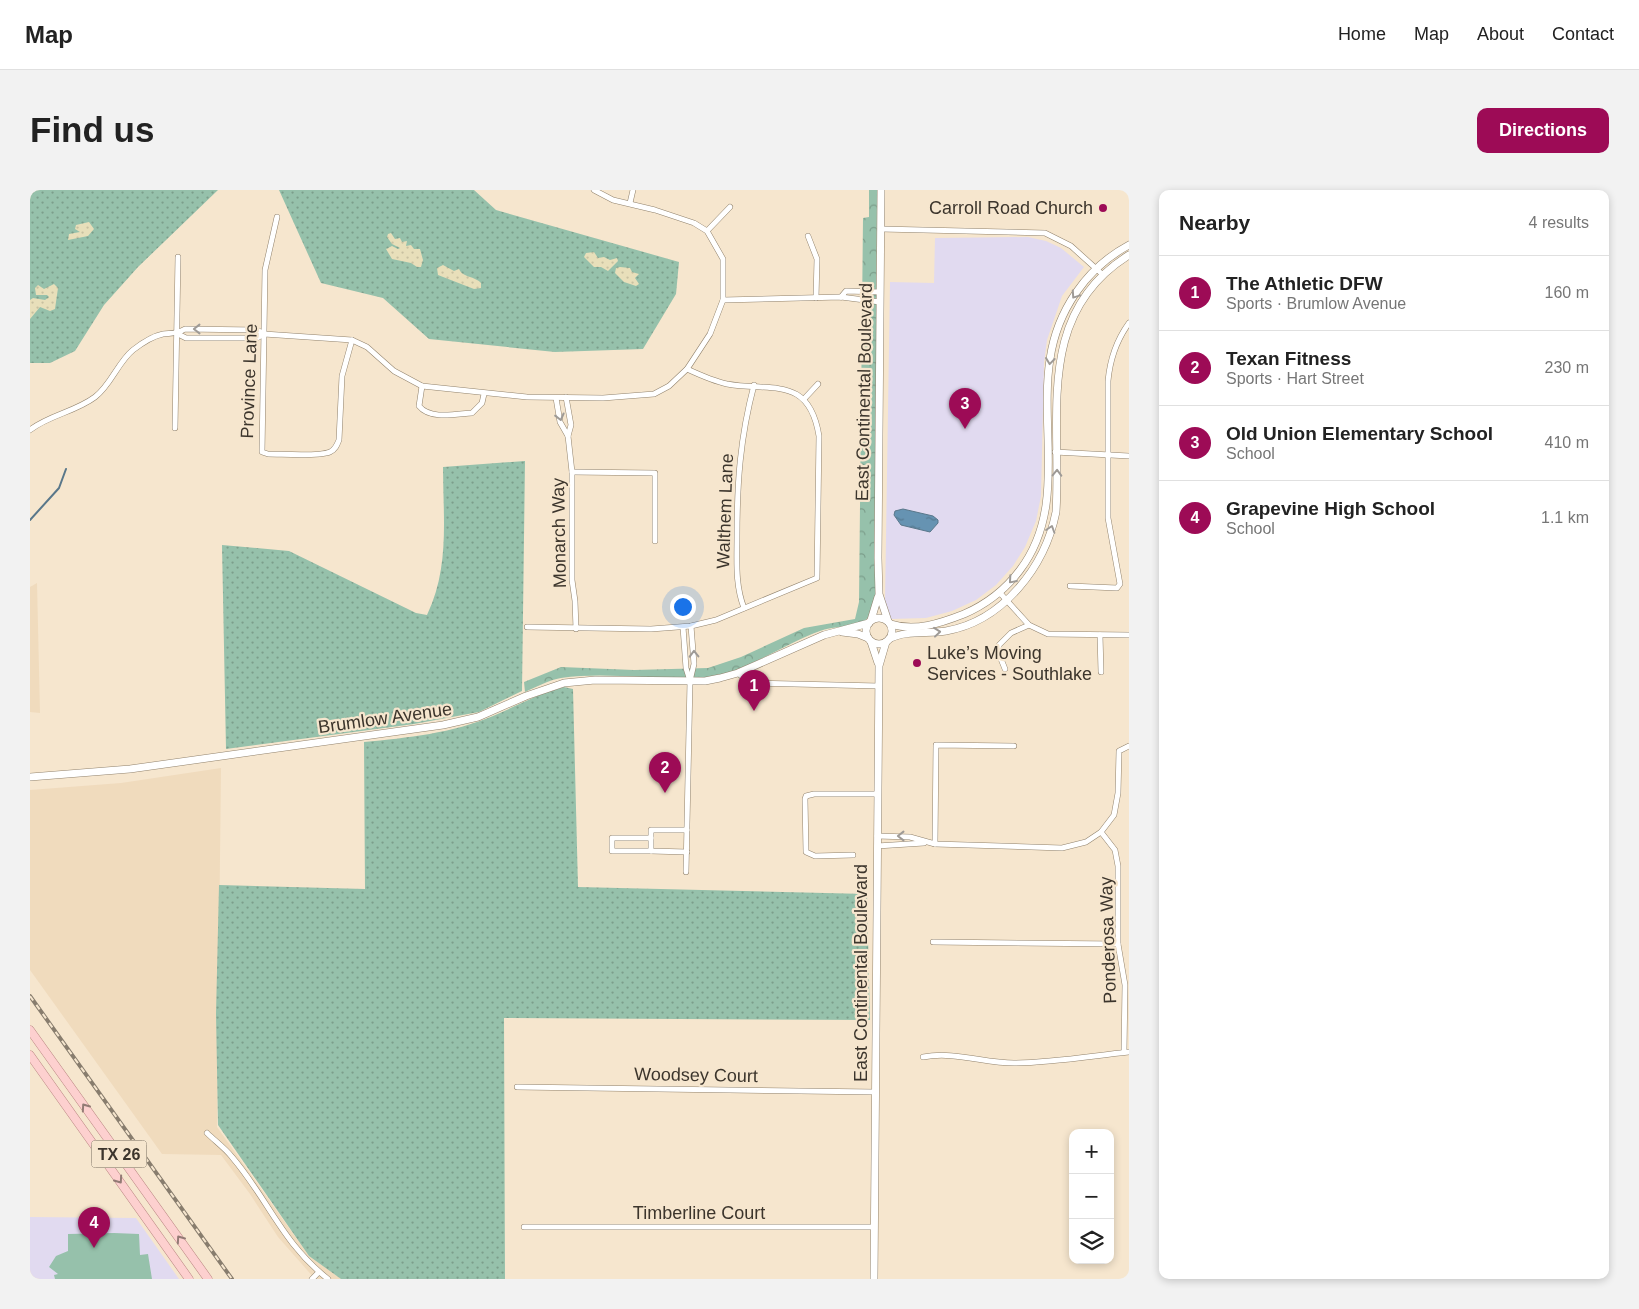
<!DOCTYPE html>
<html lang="en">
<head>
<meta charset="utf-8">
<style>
  :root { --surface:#fff; --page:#f2f2f2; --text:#222; --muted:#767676; --line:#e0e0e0; --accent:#9d0b56 }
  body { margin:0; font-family:Helvetica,sans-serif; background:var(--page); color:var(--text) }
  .controls { position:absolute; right:15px; bottom:15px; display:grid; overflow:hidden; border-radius:10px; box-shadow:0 2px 8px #0003 }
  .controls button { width:45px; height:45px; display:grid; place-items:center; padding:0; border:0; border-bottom:1px solid var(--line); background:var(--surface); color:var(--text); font:25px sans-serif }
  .you { position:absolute; left:652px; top:416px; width:18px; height:18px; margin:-12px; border:4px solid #fff; border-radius:50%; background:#1a73e8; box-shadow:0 0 0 8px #1a73e833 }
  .badge { display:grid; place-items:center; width:32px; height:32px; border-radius:50%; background:var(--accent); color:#fff; font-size:16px; font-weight:700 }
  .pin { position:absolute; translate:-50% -41px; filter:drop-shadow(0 1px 2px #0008) }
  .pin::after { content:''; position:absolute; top:26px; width:18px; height:15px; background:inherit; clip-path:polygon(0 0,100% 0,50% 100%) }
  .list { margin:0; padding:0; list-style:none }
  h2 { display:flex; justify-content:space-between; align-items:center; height:65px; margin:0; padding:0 20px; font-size:21px }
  h2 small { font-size:16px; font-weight:400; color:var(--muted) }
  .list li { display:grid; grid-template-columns:32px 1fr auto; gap:15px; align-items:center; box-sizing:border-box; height:75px; padding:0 20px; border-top:1px solid var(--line) }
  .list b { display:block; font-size:19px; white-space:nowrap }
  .list p { margin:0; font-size:16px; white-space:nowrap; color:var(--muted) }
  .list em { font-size:16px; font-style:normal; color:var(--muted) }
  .icon { flex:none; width:28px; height:28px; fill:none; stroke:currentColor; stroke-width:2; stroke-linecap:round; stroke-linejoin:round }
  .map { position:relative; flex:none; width:1099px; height:1089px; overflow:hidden; border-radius:10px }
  header { display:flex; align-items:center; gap:30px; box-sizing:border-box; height:70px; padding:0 25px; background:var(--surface); border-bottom:1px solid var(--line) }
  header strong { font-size:24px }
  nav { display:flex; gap:28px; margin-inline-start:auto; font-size:18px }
  .intro { display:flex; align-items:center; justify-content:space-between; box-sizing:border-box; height:120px; padding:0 30px }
  h1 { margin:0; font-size:35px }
  .button { padding:12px 22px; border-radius:10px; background:var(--accent); color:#fff; font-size:18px; font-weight:700 }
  main { display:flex; gap:30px; padding:0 30px }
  aside { flex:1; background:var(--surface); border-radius:10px; box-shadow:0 2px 8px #0003 }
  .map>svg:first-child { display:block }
</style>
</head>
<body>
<header>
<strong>Map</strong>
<nav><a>Home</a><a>Map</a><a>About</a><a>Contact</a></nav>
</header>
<div class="intro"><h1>Find us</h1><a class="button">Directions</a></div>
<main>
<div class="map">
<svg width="1099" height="1089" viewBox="0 0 1099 1089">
  <defs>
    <pattern id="grass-dots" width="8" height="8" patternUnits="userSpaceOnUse" patternTransform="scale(1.25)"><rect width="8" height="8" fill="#96c1ab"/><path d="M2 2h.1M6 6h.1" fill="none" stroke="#7c9e8b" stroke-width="1.8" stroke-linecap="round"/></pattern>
    <pattern id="sand-dots" width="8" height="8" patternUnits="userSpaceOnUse" patternTransform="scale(1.25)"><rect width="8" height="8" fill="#e8dfba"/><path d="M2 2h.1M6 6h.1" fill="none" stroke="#c8c0a0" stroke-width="1.8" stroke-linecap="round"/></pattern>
    <pattern id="park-crowns" width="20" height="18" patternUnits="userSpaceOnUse" patternTransform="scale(1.25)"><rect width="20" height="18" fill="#96c1ab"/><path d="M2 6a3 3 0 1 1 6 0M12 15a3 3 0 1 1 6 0" fill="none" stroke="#7c9e8b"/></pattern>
    <pattern id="water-ripples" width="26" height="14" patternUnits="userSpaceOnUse" patternTransform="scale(1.25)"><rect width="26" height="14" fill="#6693b2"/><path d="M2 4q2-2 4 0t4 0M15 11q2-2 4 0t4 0" fill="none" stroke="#557991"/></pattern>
  </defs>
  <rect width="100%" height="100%" fill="#f6e6ce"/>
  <g fill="#f0dbbd">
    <path d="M7 393 10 523 0 522V397Z"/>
    <path d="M191 578 187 937 279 1066 311 1089H285L248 1047 220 1004 191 965 132 964 0 780V600L91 593Z"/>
  </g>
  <g fill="#e1daf0">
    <path d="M998 47 1016 51 1031 58 1054 77 1032 106 1017 150 1014 173 1011 306 1006 331 995 357 983 376 966 395 946 410 922 421 896 428 861 429 855 412 860 92 904 93 905 48Z"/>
    <path d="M0 1027 106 1028 149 1089H0Z"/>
  </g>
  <g fill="url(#grass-dots)">
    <path d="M0 0H188L108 77 74 115 45 161 20 173H0Z"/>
    <path d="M249 0H444L466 20 649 72 646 104 613 159 525 162 399 149 353 108 291 93Z"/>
    <path d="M495 271 492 501 449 522 384 534 196 559 192 355 259 361 386 423 397 425C420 377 413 328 413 277Z"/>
    <path d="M534 497 543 499 548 697 837 704 840 830 474 828 475 1089H311L279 1066 188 935 186 824 189 695 335 699 334 552C377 548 423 543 463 526 489 515 507 504 534 497Z"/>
  </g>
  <g fill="url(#sand-dots)">
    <path d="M59 32 64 39 58 46 38 50 39 44 50 42 45 39 46 35Z"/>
    <path d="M361 43 365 49 370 48 372 52 377 51 376 56 381 55 384 59H390L393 70 391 77H387L381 73 362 69 356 59 362 56 368 59 370 58 362 54 357 47 358 44Z"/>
    <path d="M564 62 568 68 574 67 580 70 587 68 588 71 578 81 571 77H564L554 67 556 63Z"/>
    <path d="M413 75 424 81 429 79C433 88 445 86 451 93V98L444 99 408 85 407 78Z"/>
    <path d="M590 77 600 78 602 82 609 84 605 88 609 94 606 96 594 92 585 83 586 78Z"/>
    <path d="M24 94 28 98 25 119 20 121 10 117 0 129V110L3 108 15 110 19 107 17 105H6L5 98 8 95 14 99Z"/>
  </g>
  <path fill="url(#park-crowns)" d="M839 0H847L845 413C836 445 815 432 790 441 755 453 711 485 675 488 627 491 578 481 531 488 519 490 506 497 495 502L494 492 531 477 604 480 678 478 711 467 774 438 825 429 829 412 833 28 839 27Z"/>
  <path fill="#96c1ab" d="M84 1043 109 1044 110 1065 118 1064 122 1089H25L24 1085 28 1084 19 1077 26 1066 38 1061V1044Z"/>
  <path fill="url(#water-ripples)" stroke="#59778a" d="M873 319 903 326 908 330V333L900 342 871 335 864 325 865 321Z"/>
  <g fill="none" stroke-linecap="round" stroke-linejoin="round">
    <path stroke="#59778a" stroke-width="2" d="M0 330 29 298 36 279"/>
    <g stroke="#91826c" stroke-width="6">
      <g id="street">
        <path d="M600 13 603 0"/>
        <path d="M247 27 235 80 232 262 238 264C253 264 288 267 300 262 305 260 307 255 309 250L312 186 322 150"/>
        <path d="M851 39 1015 43 1041 56 1072 84"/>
        <path d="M677 41 700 17"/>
        <path d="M778 46 787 69 786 108"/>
        <path d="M811 107 816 101 850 102"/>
        <path d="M693 110 811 107 850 112"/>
        <path d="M148 144 156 148H227L234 144"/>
        <path d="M392 196 389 216C400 230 426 224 442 223L452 213 454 204"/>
        <path d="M536 207 541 235 538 246"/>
        <path d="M526 208 530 232 538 246 542 282V390L545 411 546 439"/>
        <path d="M774 209 788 194"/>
        <path d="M145 238 148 67"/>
        <path d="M0 240C19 225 45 222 65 207 81 195 88 172 103 160 112 153 123 146 133 144 142 143 147 144 155 139L227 140 234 144 322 150 337 157 364 181 392 196 497 207 573 208 624 204 639 196 657 179 680 144 693 110V69L677 41 664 33 625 20 583 10 564 0"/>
        <path d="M1025 262 1099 266"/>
        <path d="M542 282 625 283V351"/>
        <path d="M1040 396 1087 398 1090 394 1078 328V191C1080 169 1086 151 1099 133"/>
        <path d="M970 403 999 435 1018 444 1099 445"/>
        <path d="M714 418C705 395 707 371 707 347 707 293 710 248 724 195"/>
        <path d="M497 437 621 439 661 436 686 430 787 388 789 246C779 185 742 202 697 194 683 191 670 185 657 179"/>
        <path d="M653 437 656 478 660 491"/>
        <path d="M1070 445 1071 482"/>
        <path d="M975 479 969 464V455L981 443 999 435"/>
        <path d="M708 483 719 493 849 496"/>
        <path d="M1071 642 1085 660 1088 676V754L1095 795 1094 862"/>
        <path d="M847 646 880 647 905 654 1032 658 1056 652 1071 642 1084 625 1088 603 1089 561 1099 556"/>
        <path d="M905 654 906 555 984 556"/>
        <path d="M847 656 894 653"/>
        <path d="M621 661H582V648H621"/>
        <path d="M657 662 621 661V640H657"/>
        <path d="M823 665 785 666 776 662 775 609 776 606 784 604H847"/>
        <path d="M656 682 660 491 664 474 661 436"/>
        <path d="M903 752 1088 754"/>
        <path d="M893 867C924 861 954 873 984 873 1022 873 1061 866 1099 862"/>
        <path d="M487 897 845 902"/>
        <path d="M177 943C185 951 195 958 202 967 238 1009 252 1053 298 1089"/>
        <path d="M494 1037H844"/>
        <path d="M282 1089 289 1082"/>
      </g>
    </g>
    <g stroke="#91826c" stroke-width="8">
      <g id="secondary">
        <path d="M851 0 848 368 849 404 858 431"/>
        <circle cx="849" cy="441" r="13"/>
        <path d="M841 430 848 407"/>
        <path d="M861 434C885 442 911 433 934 424 957 414 975 400 990 380 1037 318 1009 240 1020 169 1027 121 1056 78 1099 55"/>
        <path d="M812 442 828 444 838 448"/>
        <path d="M859 449C875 440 898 444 916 441 973 431 1015 377 1026 322 1032 227 1004 124 1099 65"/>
        <path d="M841 452 848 473"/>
        <path d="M0 587 100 579 413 535 448 527 496 506 534 493 565 490 675 491 690 488 708 483 794 445 839 433"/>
        <path d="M844 1089 849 476 856 452"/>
      </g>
    </g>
    <g stroke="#b98581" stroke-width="9">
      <g id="primary">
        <path d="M0 840 178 1089"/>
        <path d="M0 865 159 1089"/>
      </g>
    </g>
    <use href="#street" stroke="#fff" stroke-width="5"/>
    <use href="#secondary" stroke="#fff" stroke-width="7"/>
    <use href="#primary" stroke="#fdd0cf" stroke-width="8"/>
    <g stroke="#887d6e" stroke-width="4">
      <path id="rail" d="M0 806 202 1089"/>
    </g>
    <use href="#rail" stroke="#f6e6ce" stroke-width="2" stroke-dasharray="5.5" stroke-linecap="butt"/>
  </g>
  <defs><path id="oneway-chevron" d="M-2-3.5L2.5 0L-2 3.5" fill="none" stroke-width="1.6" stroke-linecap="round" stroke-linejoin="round" transform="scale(1.25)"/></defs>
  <g stroke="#9e9a96">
    <use href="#oneway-chevron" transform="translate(1045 105) rotate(124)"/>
    <use href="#oneway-chevron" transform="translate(167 139) rotate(-180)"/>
    <use href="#oneway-chevron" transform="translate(1020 171) rotate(97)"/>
    <use href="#oneway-chevron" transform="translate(530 227) rotate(76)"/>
    <use href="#oneway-chevron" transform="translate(1027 283) rotate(-89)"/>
    <use href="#oneway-chevron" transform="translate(1021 339) rotate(-72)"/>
    <use href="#oneway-chevron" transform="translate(982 390) rotate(131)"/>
    <use href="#oneway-chevron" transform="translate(907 442) rotate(-6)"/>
    <use href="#oneway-chevron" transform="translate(664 464) rotate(-91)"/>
    <use href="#oneway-chevron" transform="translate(871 646) rotate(-180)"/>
  </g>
  <g stroke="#937b75">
    <use href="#oneway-chevron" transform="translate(55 917) rotate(-125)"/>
    <use href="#oneway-chevron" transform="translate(89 990) rotate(55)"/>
    <use href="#oneway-chevron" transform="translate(150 1049) rotate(-125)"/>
  </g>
  <g fill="#9d0b56" stroke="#f6e6ce" stroke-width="2">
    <circle cx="1073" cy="18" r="5"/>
    <circle cx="887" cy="473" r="5"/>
  </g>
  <g text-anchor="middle" stroke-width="4.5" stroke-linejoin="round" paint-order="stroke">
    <rect fill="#f6e6ce" stroke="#746a5d" stroke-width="1" x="61.5" y="950.5" width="55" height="27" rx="4"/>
    <g font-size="16" font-weight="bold" fill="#3c352c">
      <text x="89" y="970">TX 26</text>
    </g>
    <g font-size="18" fill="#3c352c" stroke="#f6e6ce" text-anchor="end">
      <text x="1063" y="24">Carroll Road Church</text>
      <text x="897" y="469" text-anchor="start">Luke’s Moving<tspan x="897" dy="21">Services - Southlake</tspan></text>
    </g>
    <g font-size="18" fill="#3c352c" stroke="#f6e6ce">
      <text transform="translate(219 191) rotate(-88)" y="6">Province Lane</text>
      <text transform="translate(834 202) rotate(-89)" y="6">East Continental Boulevard</text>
      <text transform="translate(695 321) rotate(-88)" y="6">Walthem Lane</text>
      <text transform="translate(529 343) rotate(-91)" y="6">Monarch Way</text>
      <text transform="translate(355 528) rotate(-8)" y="6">Brumlow Avenue</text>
      <text transform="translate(1078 750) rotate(-92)" y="6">Ponderosa Way</text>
      <text transform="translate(831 783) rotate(-90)" y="6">East Continental Boulevard</text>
      <text transform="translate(666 885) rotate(1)" y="6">Woodsey Court</text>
      <text x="669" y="1029">Timberline Court</text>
    </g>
  </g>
</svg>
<div class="controls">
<button>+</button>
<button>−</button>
<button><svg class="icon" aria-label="layers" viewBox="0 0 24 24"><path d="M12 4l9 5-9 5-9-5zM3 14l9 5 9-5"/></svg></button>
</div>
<div class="you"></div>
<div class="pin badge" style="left:724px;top:521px">1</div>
<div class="pin badge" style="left:635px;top:603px">2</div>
<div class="pin badge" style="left:935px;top:239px">3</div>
<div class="pin badge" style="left:64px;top:1058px">4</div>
</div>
<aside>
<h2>Nearby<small>4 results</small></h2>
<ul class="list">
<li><span class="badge">1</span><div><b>The Athletic DFW</b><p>Sports · Brumlow Avenue</p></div><em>160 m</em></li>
<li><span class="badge">2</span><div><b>Texan Fitness</b><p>Sports · Hart Street</p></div><em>230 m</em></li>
<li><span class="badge">3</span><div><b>Old Union Elementary School</b><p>School</p></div><em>410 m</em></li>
<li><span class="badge">4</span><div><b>Grapevine High School</b><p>School</p></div><em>1.1 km</em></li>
</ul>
</aside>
</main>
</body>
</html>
